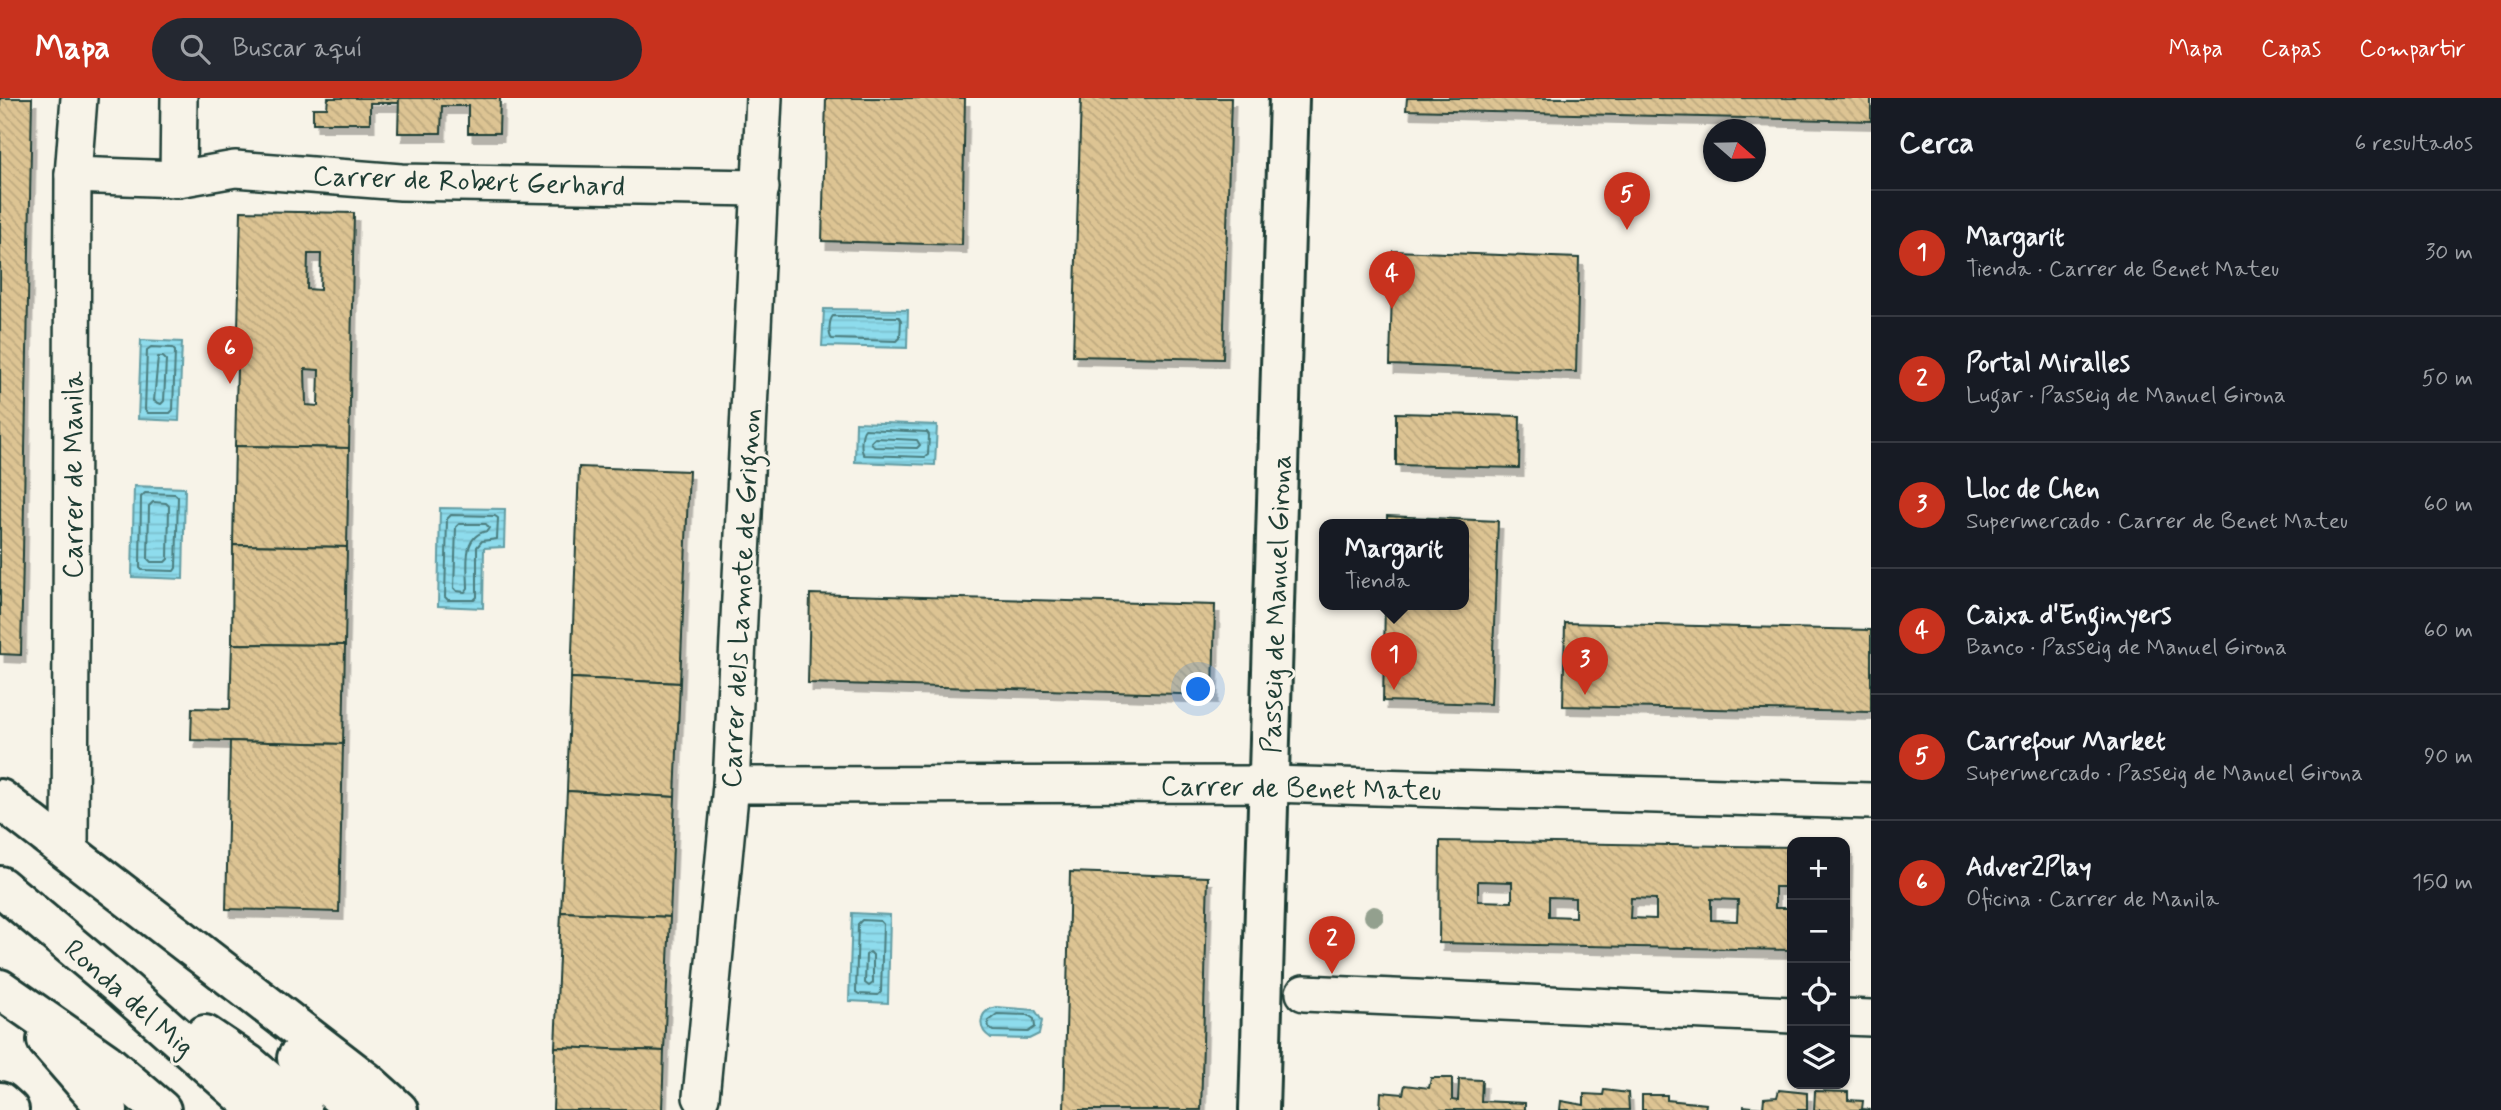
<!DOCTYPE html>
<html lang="es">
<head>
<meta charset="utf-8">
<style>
  :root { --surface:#171b24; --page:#242831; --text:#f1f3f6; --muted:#9ea1a6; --line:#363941; --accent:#c8321e }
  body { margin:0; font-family:Mynerve,sans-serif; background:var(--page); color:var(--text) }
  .controls { position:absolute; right:21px; bottom:21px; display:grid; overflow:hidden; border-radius:14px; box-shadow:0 2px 5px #0004 }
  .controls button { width:63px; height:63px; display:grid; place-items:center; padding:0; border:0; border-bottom:2px solid var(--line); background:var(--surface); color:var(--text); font:35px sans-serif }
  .compass { position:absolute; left:1703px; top:21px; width:63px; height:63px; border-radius:50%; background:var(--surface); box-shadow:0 2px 5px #0004; rotate:110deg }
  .you { position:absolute; left:1199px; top:592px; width:24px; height:24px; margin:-18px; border:5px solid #fff; border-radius:50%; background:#1a73e8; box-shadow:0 0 0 10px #1a73e833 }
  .badge { display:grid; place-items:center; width:46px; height:46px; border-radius:50%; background:var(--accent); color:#fff; font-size:23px; font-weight:700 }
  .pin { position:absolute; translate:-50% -58px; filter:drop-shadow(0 2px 4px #0008) }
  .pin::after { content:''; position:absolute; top:37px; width:24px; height:21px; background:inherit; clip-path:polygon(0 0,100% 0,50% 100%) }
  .popup { position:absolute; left:1319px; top:421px; width:150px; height:91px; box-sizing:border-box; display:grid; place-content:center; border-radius:14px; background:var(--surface); filter:drop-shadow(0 2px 5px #0005); font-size:23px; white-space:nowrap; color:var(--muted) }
  .popup b { font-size:26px; color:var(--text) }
  .popup::after { content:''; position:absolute; left:50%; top:100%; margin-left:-14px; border:14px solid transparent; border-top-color:var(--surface) }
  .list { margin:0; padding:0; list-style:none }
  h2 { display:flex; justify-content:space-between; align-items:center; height:91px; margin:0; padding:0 28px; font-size:30px }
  h2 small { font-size:23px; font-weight:400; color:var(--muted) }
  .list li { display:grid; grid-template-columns:46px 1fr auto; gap:21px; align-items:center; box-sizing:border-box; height:126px; padding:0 28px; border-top:2px solid var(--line) }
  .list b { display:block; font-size:26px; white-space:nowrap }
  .list p { margin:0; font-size:23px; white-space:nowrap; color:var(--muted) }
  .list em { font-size:23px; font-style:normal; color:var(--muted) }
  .icon { flex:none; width:38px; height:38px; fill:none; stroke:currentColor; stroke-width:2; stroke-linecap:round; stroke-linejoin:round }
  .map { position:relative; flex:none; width:1871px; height:1012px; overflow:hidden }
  header { display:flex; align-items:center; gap:42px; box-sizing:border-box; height:98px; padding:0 35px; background:var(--accent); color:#fff }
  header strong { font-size:33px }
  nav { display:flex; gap:38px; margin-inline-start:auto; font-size:24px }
  .search { width:490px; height:63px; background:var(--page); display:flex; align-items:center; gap:18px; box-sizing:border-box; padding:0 24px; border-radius:38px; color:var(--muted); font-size:26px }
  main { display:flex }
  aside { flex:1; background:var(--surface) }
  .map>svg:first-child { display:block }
</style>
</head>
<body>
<header>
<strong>Mapa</strong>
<div class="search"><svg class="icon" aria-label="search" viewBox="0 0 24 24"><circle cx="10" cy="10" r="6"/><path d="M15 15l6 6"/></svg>Buscar aquí</div>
<nav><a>Mapa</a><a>Capas</a><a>Compartir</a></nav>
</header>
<main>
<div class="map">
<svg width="1871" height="1012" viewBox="0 0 1871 1012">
  <defs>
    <pattern id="water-rules" width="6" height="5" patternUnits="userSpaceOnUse" patternTransform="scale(1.75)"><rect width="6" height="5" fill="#8edced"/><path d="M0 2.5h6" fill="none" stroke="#7abecc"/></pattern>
    <pattern id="building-back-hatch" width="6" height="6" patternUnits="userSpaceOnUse" patternTransform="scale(1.75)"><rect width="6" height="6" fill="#ddc493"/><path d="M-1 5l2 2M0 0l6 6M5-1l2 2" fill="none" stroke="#bda97f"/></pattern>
    <filter id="shadow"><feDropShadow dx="4.5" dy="8" stdDeviation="0" flood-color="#0004"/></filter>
  </defs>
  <rect width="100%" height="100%" fill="#f7f3e8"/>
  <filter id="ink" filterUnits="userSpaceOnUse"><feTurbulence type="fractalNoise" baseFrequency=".0143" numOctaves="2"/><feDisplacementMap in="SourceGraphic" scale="14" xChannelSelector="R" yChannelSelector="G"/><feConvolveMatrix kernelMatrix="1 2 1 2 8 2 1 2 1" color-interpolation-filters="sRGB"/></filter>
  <g filter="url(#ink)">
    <g fill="url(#water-rules)" stroke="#629ca3" stroke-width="2">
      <path d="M824 211 908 212 907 250 822 248Z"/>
      <path d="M141 242 182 244 179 323 138 321Z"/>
      <path d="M856 324 937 327 935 367 855 364Z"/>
      <path d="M134 388 185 390 183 481 132 479Z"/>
      <path d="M440 410 505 411 504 449 484 450 483 510 438 508Z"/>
      <path d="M852 815 890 817 888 905 849 903Z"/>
      <path d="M996 909 1035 912 1042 923 1039 936 1029 941 991 940C977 931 978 913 996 909Z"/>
    </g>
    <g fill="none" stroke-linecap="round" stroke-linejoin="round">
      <g stroke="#4b7d7e" stroke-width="2">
        <path d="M833 218 899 219 901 222 900 240 897 243 832 241C828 237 829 222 833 218Z"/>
        <path d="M151 249 172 250 175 253 173 312 170 315H148L145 312 147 252Z"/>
        <path d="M158 259H163L166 262 164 303 161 306 154 303Z"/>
        <path d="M865 331 927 334 929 337 928 357 925 359 864 357C860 352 861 336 865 331Z"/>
        <path d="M875 340 917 342 920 347 917 350 874 349 871 344Z"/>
        <path d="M145 395 175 396 178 399 176 470 174 473 142 472 140 470 141 399Z"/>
        <path d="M153 404 166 405 169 408 168 461 165 464H151L148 461 149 408Z"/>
        <path d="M451 417 495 418 498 420 497 441 482 443 477 449V499L474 502H448L445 499 447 421Z"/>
        <path d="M459 426H486L489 430 487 433C461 438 468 470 468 490L465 494 457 493 454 490 456 429Z"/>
        <path d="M862 822 880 823 883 826 881 894 878 897 859 896 856 894 858 826Z"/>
        <path d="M870 854 873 857V885L869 888 865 885 866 857Z"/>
        <path d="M997 916 1028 917 1034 921 1035 929 1028 934 993 933 989 930 988 923Z"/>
      </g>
    </g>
    <g fill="url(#building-back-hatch)" stroke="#1f3d34" stroke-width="2" fill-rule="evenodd" filter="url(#shadow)">
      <path d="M0 0H32L21 557 0 556Z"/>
      <path d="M328 0H399V5H370V25H313V10H327Z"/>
      <path d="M399 0H500L499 35H468V8H442L441 35H398Z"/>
      <path d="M826 0H965L962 147 822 143Z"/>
      <path d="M1081 0H1231L1223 261 1073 258Z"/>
      <path d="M1407 0H1871V23L1406 12Z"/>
      <path d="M241 113 354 115 349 350 235 348ZM308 156H321L320 192 307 191ZM305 271 319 272 318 308 306 307Z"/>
      <path d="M1393 153 1579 160 1576 274 1390 267Z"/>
      <path d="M1396 315 1520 318 1519 370 1396 367Z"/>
      <path d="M235 348 349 350 347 449 233 447Z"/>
      <path d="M579 369 689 373 680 585 571 580Z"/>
      <path d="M1387 418 1498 423 1491 606 1383 603 1385 506H1464V426H1387Z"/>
      <path d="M233 447 347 449 345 547 232 546Z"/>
      <path d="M810 496 1215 507 1213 597 808 585Z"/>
      <path d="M1565 525 1871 532V614L1563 608Z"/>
      <path d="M232 546 345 547 343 646 191 642 192 610 230 611Z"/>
      <path d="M571 580 680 585 675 699 567 693Z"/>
      <path d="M230 643 343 646 339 814 226 811Z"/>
      <path d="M567 693 675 699 670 819 561 814Z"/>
      <path d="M1440 743 1792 749V789H1775V810H1792V852L1439 845ZM1478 783 1512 784V804L1478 803ZM1549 799 1575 800V819L1549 818ZM1631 800 1656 801V821L1630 820ZM1711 801 1738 802 1737 823 1711 822Z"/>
      <path d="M1845 750H1848L1846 854H1845Z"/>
      <path d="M1070 774 1208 779 1201 1012H1064Z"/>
      <path d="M561 814 670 819 664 953 555 949Z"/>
      <path d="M555 949 664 953 662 1012H553Z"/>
      <path d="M1431 980H1452V1002L1458 1003 1459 981 1482 982 1481 1003 1525 1005V1012H1380L1381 994 1403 996 1405 987 1429 990Z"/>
      <path d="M1604 992 1628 995 1629 1012H1560L1561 1003 1584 1007V996L1603 997Z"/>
      <path d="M1779 992 1807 995V1012H1744V1008L1763 1010 1764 1000 1777 999Z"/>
      <path d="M1815 993 1848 994V1002L1863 1003 1862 1011 1871 1012H1814Z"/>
      <path d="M1642 997H1667V1002L1706 1006 1705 1012H1642Z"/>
    </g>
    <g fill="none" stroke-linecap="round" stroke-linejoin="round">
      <g stroke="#1f3d34" stroke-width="40">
        <g id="street">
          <path d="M73 77 178 81 235 71 401 84 761 90"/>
          <path d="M178 81 179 0"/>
          <path d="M731 687 1269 686 1871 703"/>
          <path d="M70 755 73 77 79 0"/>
          <path d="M1304 895 1792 917"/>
          <path d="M1845 919 1871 920"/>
          <path d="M701 999 731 687 764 0"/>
        </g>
      </g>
      <g stroke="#1f3d34" stroke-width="44">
        <path id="secondary" d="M1259 1012 1289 0"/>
      </g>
      <g stroke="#1f3d34" stroke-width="44">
        <g id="primary">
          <path d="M0 701 368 985 398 1012"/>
          <path d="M0 788 124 892 259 1012"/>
          <path d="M0 891 105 964 161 1012"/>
          <path d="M205 937 248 966 302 1012"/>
          <path d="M47 942 108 1012"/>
          <path d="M297 960 355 1012"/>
          <path d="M0 1004 9 1012"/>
        </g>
      </g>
      <use href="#street" stroke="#f7f3e8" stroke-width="35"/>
      <use href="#secondary" stroke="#f7f3e8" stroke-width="38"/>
      <use href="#primary" stroke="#f7f3e8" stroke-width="38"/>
    </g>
    <circle fill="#93a08e" cx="1374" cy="818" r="10"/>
  </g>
  <g text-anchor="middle" stroke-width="6" stroke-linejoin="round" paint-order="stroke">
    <g font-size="28" fill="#1f3d34" stroke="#f7f3e8">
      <text transform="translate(469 82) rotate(2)" y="10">Carrer de Robert Gerhard</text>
      <text transform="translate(72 377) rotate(-90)" y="10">Carrer de Manila</text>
      <text transform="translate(740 500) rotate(-87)" y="10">Carrer dels Lamote de Grignon</text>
      <text transform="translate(1275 506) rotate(-88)" y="10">Passeig de Manuel Girona</text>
      <text transform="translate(1301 689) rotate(1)" y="10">Carrer de Benet Mateu</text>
      <text transform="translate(130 899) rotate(41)" y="10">Ronda del Mig</text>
    </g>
  </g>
</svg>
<div class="controls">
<button>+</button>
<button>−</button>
<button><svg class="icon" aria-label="locate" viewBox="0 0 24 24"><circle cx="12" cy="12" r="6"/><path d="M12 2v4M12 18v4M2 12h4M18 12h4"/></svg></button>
<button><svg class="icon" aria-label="layers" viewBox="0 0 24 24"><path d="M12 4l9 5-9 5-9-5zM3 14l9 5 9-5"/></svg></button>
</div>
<svg class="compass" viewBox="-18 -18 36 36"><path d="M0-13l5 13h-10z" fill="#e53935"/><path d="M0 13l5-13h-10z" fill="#9ea1a6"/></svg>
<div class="you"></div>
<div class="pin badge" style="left:1394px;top:592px">1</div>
<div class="popup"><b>Margarit</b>Tienda</div>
<div class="pin badge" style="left:1332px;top:876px">2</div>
<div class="pin badge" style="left:1585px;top:597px">3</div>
<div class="pin badge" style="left:1392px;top:211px">4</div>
<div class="pin badge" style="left:1627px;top:132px">5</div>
<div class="pin badge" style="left:230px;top:286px">6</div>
</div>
<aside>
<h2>Cerca<small>6 resultados</small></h2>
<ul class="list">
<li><span class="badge">1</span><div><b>Margarit</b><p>Tienda · Carrer de Benet Mateu</p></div><em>30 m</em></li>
<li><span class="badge">2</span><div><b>Portal Miralles</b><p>Lugar · Passeig de Manuel Girona</p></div><em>50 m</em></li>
<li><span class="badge">3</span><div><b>Lloc de Chen</b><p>Supermercado · Carrer de Benet Mateu</p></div><em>60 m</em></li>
<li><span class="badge">4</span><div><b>Caixa d'Enginyers</b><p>Banco · Passeig de Manuel Girona</p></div><em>60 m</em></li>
<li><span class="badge">5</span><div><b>Carrefour Market</b><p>Supermercado · Passeig de Manuel Girona</p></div><em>90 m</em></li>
<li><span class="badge">6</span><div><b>Adver2Play</b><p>Oficina · Carrer de Manila</p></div><em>150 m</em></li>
</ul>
</aside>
</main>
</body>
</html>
